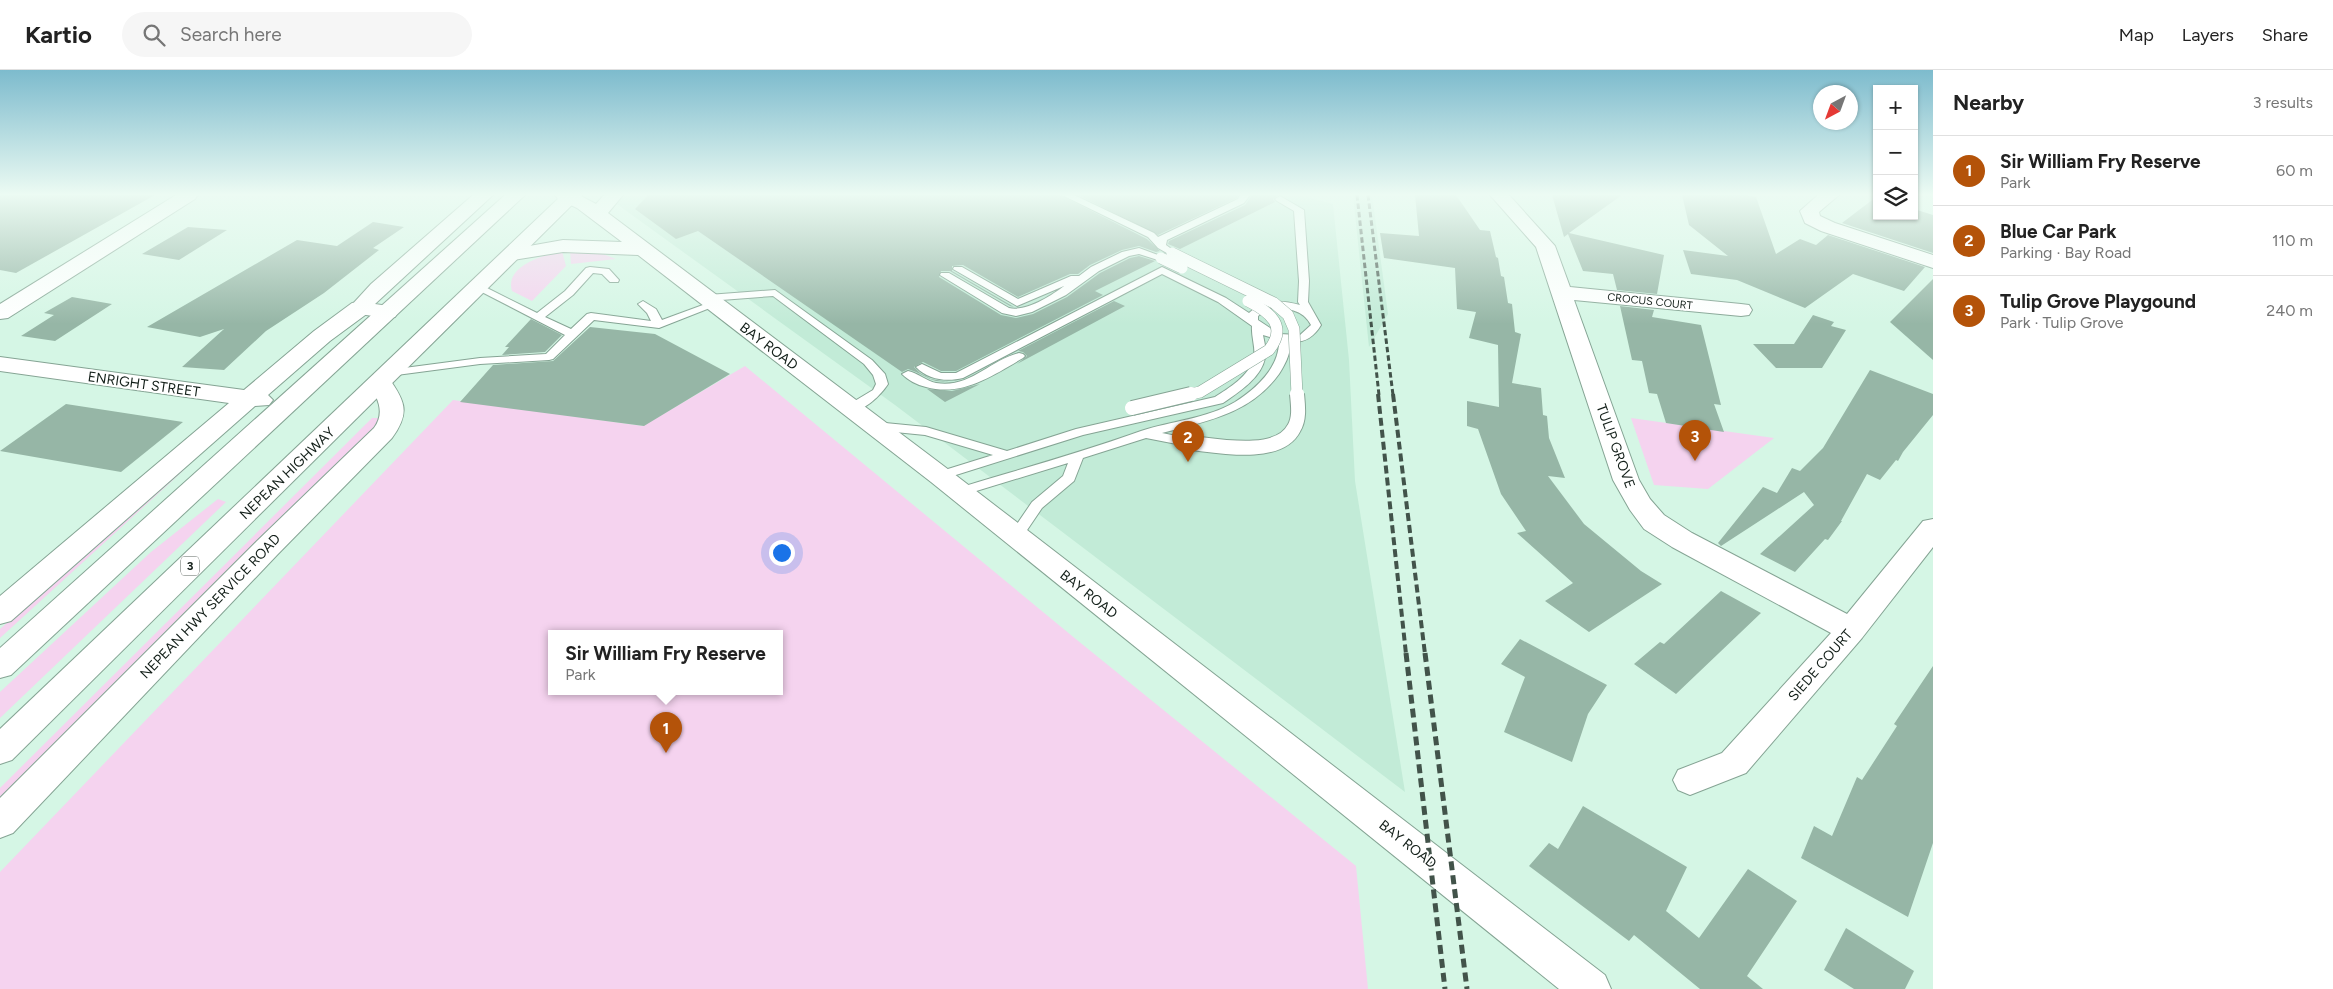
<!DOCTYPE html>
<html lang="en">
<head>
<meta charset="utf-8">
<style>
  :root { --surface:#fff; --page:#f6f6f6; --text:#222; --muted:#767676; --line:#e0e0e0; --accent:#b45309 }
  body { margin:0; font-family:Figtree,sans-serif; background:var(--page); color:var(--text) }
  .controls { position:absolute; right:15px; top:15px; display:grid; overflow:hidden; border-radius:0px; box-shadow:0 1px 4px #0004 }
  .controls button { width:45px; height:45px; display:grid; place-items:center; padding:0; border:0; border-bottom:1px solid var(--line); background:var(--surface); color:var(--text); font:25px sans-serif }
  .compass { position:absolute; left:1813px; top:15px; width:45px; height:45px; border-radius:50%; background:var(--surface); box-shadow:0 1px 4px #0004; rotate:221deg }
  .you { position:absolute; left:781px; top:482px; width:18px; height:18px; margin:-12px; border:4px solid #fff; border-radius:50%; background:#1a73e8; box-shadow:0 0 0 8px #1a73e833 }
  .badge { display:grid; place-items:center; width:32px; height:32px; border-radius:50%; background:var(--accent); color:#fff; font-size:16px; font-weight:700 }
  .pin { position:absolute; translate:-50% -41px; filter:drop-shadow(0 1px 2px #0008) }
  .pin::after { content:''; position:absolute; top:26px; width:18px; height:15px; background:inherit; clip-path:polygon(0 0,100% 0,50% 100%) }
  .popup { position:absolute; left:548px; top:560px; width:235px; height:65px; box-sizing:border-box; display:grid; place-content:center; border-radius:0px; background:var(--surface); filter:drop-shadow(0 1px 4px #0005); font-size:16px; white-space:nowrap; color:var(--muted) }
  .popup b { font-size:19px; color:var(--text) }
  .popup::after { content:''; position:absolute; left:50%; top:100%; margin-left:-10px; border:10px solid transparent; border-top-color:var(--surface) }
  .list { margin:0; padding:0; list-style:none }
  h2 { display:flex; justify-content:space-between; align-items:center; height:65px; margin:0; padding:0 20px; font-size:21px }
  h2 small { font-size:16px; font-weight:400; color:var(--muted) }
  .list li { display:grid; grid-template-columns:32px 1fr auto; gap:15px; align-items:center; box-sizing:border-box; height:70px; padding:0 20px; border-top:1px solid var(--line) }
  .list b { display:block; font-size:19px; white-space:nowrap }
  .list p { margin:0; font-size:16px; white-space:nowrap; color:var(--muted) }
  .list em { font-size:16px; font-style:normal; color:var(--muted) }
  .icon { flex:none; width:28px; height:28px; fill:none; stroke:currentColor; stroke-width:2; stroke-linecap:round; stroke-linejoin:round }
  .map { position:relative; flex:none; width:1933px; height:919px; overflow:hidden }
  header { display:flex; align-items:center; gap:30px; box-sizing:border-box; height:70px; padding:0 25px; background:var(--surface); border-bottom:1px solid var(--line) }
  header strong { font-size:24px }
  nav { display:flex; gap:28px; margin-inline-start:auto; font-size:18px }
  .search { width:350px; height:45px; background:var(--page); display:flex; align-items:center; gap:12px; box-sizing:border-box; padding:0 18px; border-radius:28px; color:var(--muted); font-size:19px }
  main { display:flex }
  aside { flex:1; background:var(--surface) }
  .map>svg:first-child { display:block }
</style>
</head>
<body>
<header>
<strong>Kartio</strong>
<div class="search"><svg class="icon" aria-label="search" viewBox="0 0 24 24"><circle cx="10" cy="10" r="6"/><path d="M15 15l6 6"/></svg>Search here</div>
<nav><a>Map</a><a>Layers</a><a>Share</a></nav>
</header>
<main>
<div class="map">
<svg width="1933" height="919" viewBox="0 0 1933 919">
  <rect width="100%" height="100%" fill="#d5f6e5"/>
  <g fill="#c2ebd7">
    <path d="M620 125H1299L1333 134 1349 290 1355 411 1405 722 895 335 614 132Z"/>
    <path d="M1353 125H1372L1388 244 1369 277Z"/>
  </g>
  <g fill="#f5d3ef" fill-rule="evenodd">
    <path d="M570 180H593L616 189 571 194Z"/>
    <path d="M562 181 566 196 532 231 512 221C504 196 544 185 562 181Z"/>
    <path d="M745 296 1077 570 1356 796 1368 919H0V802L453 330 643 356ZM552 564H780V622H552Z"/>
    <path d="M372 348H381L373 361 0 739V718Z"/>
    <path d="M1631 348 1774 368 1708 419 1654 415Z"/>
    <path d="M180 399 184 400 0 568V559Z"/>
    <path d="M218 429 226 432 0 648V622L151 482Z"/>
  </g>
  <g fill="#96b6a6">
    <path d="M0 125H155L16 203 0 200Z"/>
    <path d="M648 125H1060L1147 169 1160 181 1156 182 1139 176 1122 180 1090 195 1078 204H1070L1018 227 963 195 952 196V201L1014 237 1010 236 950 201H941L939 207 1001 245 1016 248 1033 244 1067 227 1100 203 1130 188 1139 186 1155 191 1095 221 1103 225 956 301H941L923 292 914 297 920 303 931 309 949 312 936 311 930 309 916 302 908 299 902 302 698 161 676 169 635 139Z"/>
    <path d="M1078 125H1238L1237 128 1158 165Z"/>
    <path d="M1252 125H1278L1273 129 1275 132 1180 179 1168 174 1169 171 1245 135Z"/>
    <path d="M1415 125H1456L1480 160 1490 161 1496 187 1498 188 1501 206 1504 207 1508 233 1512 234 1515 262 1521 264 1512 313 1541 318 1543 345 1547 346 1549 368 1565 408 1548 406 1584 454 1641 501 1662 514 1589 562 1545 531 1573 513 1517 463 1526 461 1501 424 1478 359 1467 356V331L1499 337 1498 275 1469 268 1476 242 1457 239 1455 198 1384 188 1380 163 1419 166Z"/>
    <path d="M1552 125H1622L1569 163 1664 185 1657 224 1617 220 1613 204 1583 201 1568 164 1564 167Z"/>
    <path d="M1682 125H1747L1756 127 1776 184 1800 169 1816 175 1828 165 1925 197 1904 221 1853 204 1805 238 1737 210 1691 204 1683 180 1728 186 1689 155Z"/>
    <path d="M1876 127 1877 146H1914V139L1933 145V183L1842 153Z"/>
    <path d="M373 152 404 157 373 178 379 180 324 223 266 261 224 300 182 297 224 259 200 267 147 257 297 170 337 176Z"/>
    <path d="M188 157 227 160 179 190 142 184Z"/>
    <path d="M1933 209V290L1890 252Z"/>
    <path d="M72 227 112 234 55 271 21 266 54 245 44 243Z"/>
    <path d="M1114 231 1125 236 1017 294 1027 286 1023 282 1018 281Z"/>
    <path d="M1620 236 1654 240 1652 247 1701 255 1721 335 1714 334 1724 362 1666 353 1657 324 1649 323 1642 291 1632 290Z"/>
    <path d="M1813 245 1834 252 1831 256 1846 260 1822 298H1776L1753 274H1794Z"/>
    <path d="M531 249 562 265 545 282 502 285 509 277H505Z"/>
    <path d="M590 257 655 264 730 304 644 356 460 332 493 295 553 291Z"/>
    <path d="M1870 300 1933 324V345L1903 382 1898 391 1896 390 1880 410 1867 404 1841 451H1842L1828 470 1825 469 1795 502 1760 484 1814 435 1804 422 1721 476 1718 473 1763 417 1777 423 1792 398 1800 401 1823 378Z"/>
    <path d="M980 314 945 332 927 319 952 321Z"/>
    <path d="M66 334 183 352 121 402 0 381Z"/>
    <path d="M1721 521 1761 543 1676 624 1634 594 1660 572 1664 574Z"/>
    <path d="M1520 569 1607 615 1588 644 1572 692 1504 662 1525 607 1501 594Z"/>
    <path d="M1933 596V773L1908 847 1801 788 1814 756 1832 766 1857 707 1862 710 1897 656 1894 654Z"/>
    <path d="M1583 736 1687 797 1666 841 1699 868 1748 799 1797 831 1747 906 1763 919H1700L1634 865 1629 871 1529 796 1549 773 1558 779Z"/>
    <path d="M1846 858 1914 901 1905 919H1854L1824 900Z"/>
  </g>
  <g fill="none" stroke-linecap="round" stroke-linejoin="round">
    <g stroke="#85a494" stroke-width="2">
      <g id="service">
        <path d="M1062 125H1074L1154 163 1158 167 1238 129 1240 125H1250L1244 133 1167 170 1166 175 1177 183 1172 186 1158 178 1148 167Z"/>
        <path d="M1280 126 1304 140 1309 211 1308 232 1321 255C1314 267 1305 273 1290 272 1291 284 1285 294 1279 304 1250 344 1207 351 1162 363L1196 370 1198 373 1196 376 1192 377 1146 368 1083 388 1074 411 1042 438 1021 469 1016 471 1009 466 1011 463 1032 432 1063 406 1068 393 960 426 953 422 955 419C1017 400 1080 383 1141 361 1171 351 1206 349 1235 332 1256 319 1280 297 1279 270L1263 265C1264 271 1267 281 1265 288 1261 308 1239 322 1223 333L1083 365 940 410 935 409 933 406 935 403 993 385 925 365 875 360 869 356 875 352 926 357 1007 381 1076 359 1215 327C1229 318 1249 306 1254 288 1256 279 1251 266 1252 256L1218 232 1162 204 963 308C947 312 928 310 916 297L922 294 941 303H956L1162 197 1226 228 1249 243C1264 229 1281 230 1300 235L1298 232 1299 211 1294 141 1277 131 1275 129ZM1270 238C1286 238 1303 239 1311 255L1300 265 1279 264 1258 250V246Z"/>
        <path d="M1139 178 1166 188 1161 191 1139 184 1129 186 1099 201 1066 225 1032 242 1016 246 1002 243 940 205 941 203H949L1009 238C1026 242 1051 226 1064 216L1017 236 953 199 954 197H962L1018 229 1071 206H1079L1091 197 1122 182Z"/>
        <path d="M590 197 609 199 619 210 618 212H610L602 204 593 203 573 225 545 247 571 259 587 244 591 243 651 251 647 243 638 234 643 231 656 239 662 250 711 232H719L720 234 659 258 594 250 553 289 549 290 480 294 389 306 383 303 389 300 480 288 546 284 565 265 474 218 479 215 483 216 537 243 565 221 586 198Z"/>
        <path d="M775 220 872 290 885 304 888 314C881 325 862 344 848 341L846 338 848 335 873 320 876 314 873 305 864 294 773 226 708 231 703 228 708 225Z"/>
        <path d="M1019 283 1023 284 1025 286 1023 288C992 306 962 327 926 317 917 315 908 310 902 304L908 301C918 303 926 311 936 313 969 319 990 290 1019 283Z"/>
      </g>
    </g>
    <g stroke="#85a494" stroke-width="2">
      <g id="minor">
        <path d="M176 125H198L195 129 8 248 0 249V234Z"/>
        <path d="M1490 125H1509L1555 176 1570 217 1741 234 1749 235 1752 240 1749 245 1741 246 1574 230 1639 410 1650 429 1664 445 1692 463 1847 544 1923 451 1933 449V477L1862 568 1746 703 1690 725 1678 720 1673 710 1678 700 1722 683 1831 563 1672 477 1644 459 1630 440 1613 410 1536 177Z"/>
        <path d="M1818 125H1839L1819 142 1820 146 1835 153 1933 185V198L1821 161 1805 153 1800 141Z"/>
        <path d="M360 232 368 233 371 238 368 243 330 271 268 325 273 330 269 335 255 336 11 551 0 554V526L229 333 0 301V287L244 320 314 261 352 233Z"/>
        <path d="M380 305 388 307C406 332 410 343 392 368L277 485 13 763 0 768V728L257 471 374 358C386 342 377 327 368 312L372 307Z"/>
      </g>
    </g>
    <g stroke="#85a494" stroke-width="2">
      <path id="tertiary" d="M473 125H493L375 234 395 237 398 242 395 247 387 248 352 243 349 238 371 214Z"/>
    </g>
    <g stroke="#85a494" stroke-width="2">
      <path id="secondary" d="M555 125H579L596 134 604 125H623L608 143 949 400 1605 905 1611 919H1559L931 412 638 185 563 182 513 190 506 188 503 184 506 180 563 170 622 172 577 138 558 129Z"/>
    </g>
    <g stroke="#85a494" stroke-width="2">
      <g id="trunk">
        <path d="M505 125H525L11 605 0 608V578Z"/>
        <path d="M562 125H582L12 690 0 694V659Z"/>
      </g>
    </g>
    <use href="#service" fill="#fff" fill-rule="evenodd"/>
    <use href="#minor" fill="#fff" fill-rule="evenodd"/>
    <use href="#tertiary" fill="#fff" fill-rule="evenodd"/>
    <use href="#secondary" fill="#fff" fill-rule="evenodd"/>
    <use href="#trunk" fill="#fff" fill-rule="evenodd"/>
    <g stroke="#42534a" stroke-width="3" stroke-dasharray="5.5 3" stroke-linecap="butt">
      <path d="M1357 125 1379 325"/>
      <path d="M1368 125 1393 325"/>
    </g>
    <g stroke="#42534a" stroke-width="4" stroke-dasharray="8 4" stroke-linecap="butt">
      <path d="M1378 324 1406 584"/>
      <path d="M1393 324 1425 584"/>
    </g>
    <g stroke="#42534a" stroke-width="5" stroke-dasharray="9 5" stroke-linecap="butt">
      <path d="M1406 583 1445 919"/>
      <path d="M1425 583 1467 919"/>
    </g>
    <g stroke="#85a494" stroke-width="12" stroke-linecap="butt">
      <g id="service-bridge-far1">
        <path d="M1172 183 1274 233 1288 245 1294 259 1297 325"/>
        <path d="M1161 188 1182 198"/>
        <path d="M1186 325 1200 322 1269 280C1288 256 1270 242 1248 231"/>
      </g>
    </g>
    <g stroke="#85a494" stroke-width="16" stroke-linecap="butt">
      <g id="service-bridge">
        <path d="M1132 338 1191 324"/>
        <path d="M1192 373C1218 376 1279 388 1294 358 1300 348 1298 335 1297 324"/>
      </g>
    </g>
    <use href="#service-bridge-far1" stroke="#fff" stroke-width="11"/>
    <use href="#service-bridge" stroke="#fff" stroke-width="14"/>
  </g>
  <linearGradient id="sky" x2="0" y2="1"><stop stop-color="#7dbbcd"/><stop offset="0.49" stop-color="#ecfbf3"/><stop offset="1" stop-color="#ecfbf3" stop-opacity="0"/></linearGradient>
  <rect width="1933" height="254" fill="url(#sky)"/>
  <g text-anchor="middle" stroke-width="4" stroke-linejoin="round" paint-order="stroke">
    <g font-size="11" fill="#121e18" stroke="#fff">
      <text transform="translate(1650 231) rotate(6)" y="4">CROCUS COURT</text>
    </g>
    <rect fill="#fff" stroke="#59625d" stroke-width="1" x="181" y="486.5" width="18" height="19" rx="4"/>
    <g font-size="12" font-weight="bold" fill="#121e18">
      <text x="190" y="500">3</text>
    </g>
    <g font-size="14" fill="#121e18" stroke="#fff">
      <text transform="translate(769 276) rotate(37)" y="5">BAY ROAD</text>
      <text transform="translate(144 314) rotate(8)" y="5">ENRIGHT STREET</text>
      <text transform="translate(1616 376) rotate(70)" y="5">TULIP GROVE</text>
      <text transform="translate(287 403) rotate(-44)" y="5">NEPEAN HIGHWAY</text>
      <text transform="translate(1089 524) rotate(38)" y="5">BAY ROAD</text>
      <text transform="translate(210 536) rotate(-46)" y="5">NEPEAN HWY SERVICE ROAD</text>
      <text transform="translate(1820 595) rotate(-49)" y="5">SIEDE COURT</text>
      <text transform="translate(1408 774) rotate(38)" y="5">BAY ROAD</text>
    </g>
  </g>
</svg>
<div class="controls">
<button>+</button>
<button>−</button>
<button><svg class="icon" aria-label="layers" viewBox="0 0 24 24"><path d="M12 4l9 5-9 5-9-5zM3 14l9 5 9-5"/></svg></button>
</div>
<svg class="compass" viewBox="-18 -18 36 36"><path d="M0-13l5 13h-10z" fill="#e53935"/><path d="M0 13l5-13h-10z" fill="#767676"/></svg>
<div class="you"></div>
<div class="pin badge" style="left:666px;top:683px">1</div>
<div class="popup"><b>Sir William Fry Reserve</b>Park</div>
<div class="pin badge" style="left:1188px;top:392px">2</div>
<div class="pin badge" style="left:1695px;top:391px">3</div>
</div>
<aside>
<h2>Nearby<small>3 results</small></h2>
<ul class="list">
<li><span class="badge">1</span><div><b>Sir William Fry Reserve</b><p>Park</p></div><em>60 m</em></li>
<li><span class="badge">2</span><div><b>Blue Car Park</b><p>Parking · Bay Road</p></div><em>110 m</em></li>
<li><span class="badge">3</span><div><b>Tulip Grove Playgound</b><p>Park · Tulip Grove</p></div><em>240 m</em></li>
</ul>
</aside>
</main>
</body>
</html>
